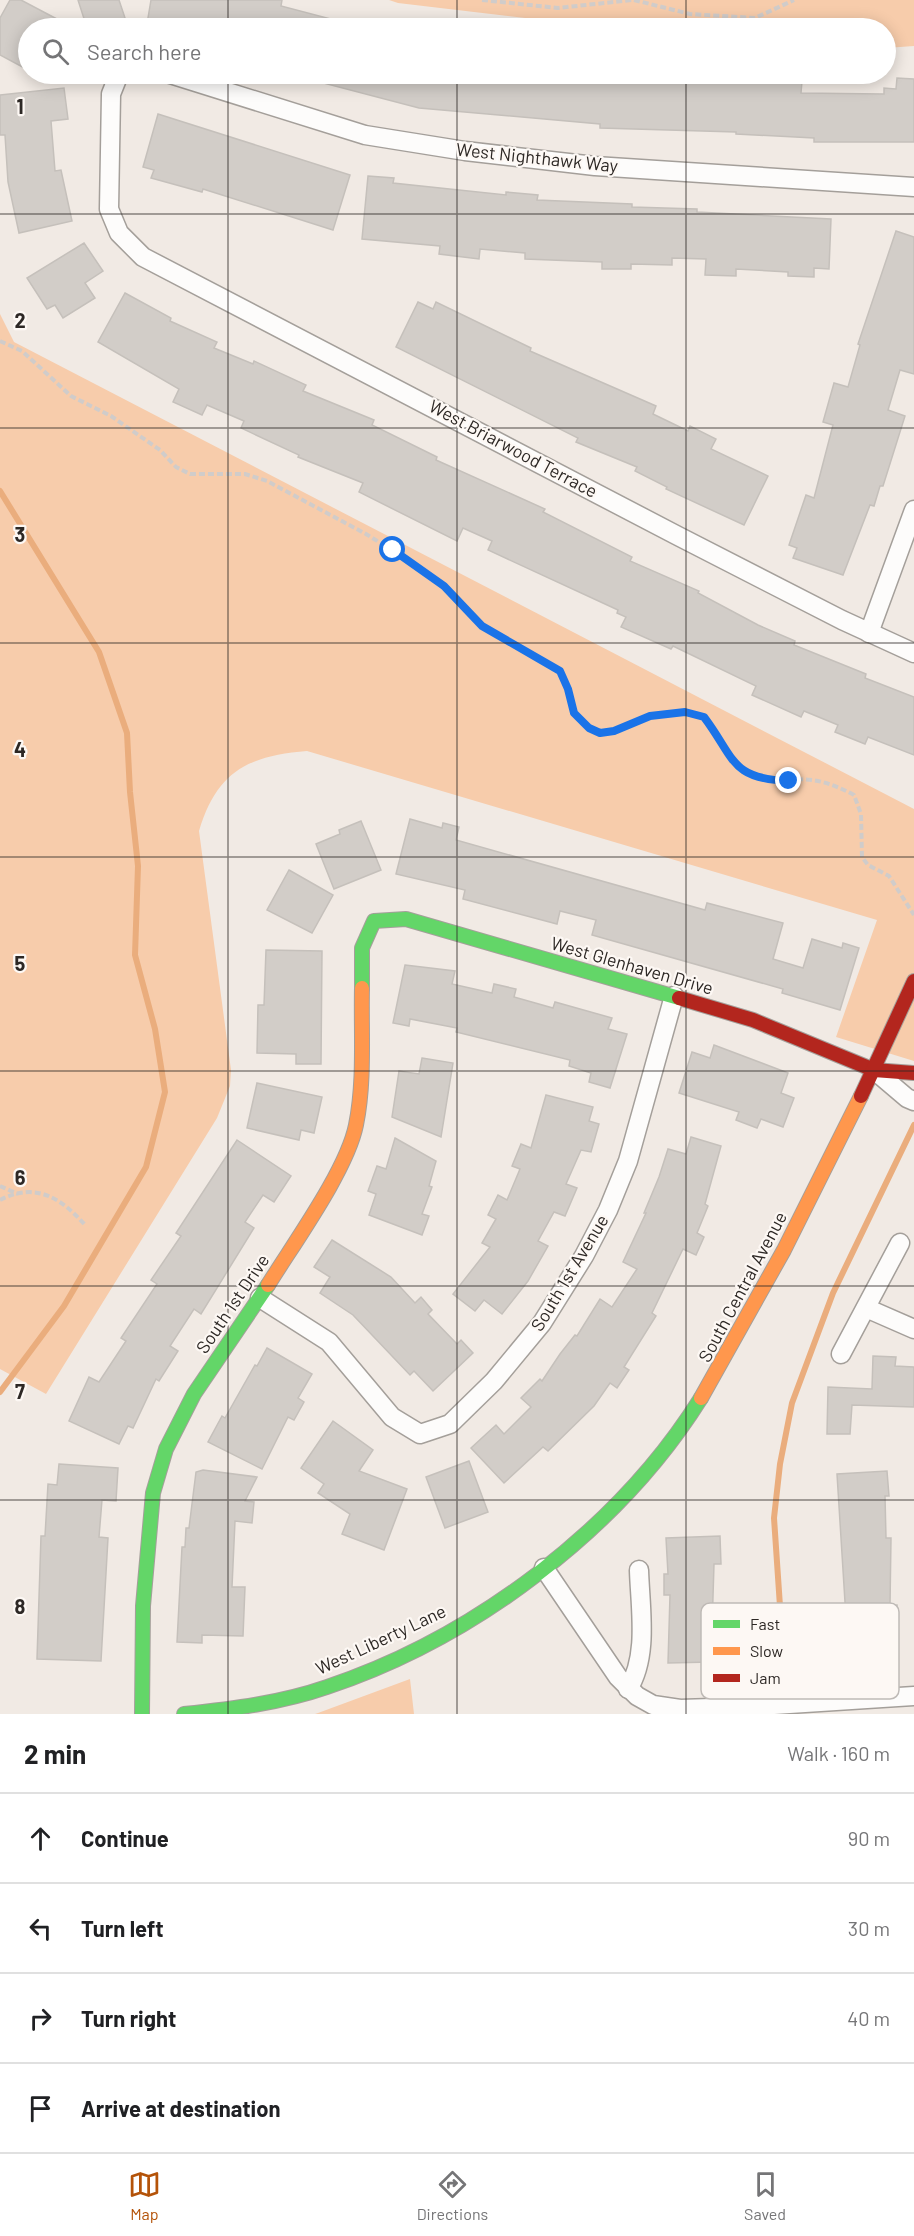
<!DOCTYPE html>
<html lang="en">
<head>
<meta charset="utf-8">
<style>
  :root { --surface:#fff; --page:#f2f2f2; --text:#202124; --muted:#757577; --line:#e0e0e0; --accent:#b45309 }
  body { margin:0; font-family:Barlow,sans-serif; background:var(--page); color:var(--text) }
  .stop { position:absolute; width:18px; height:18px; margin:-14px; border:4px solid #1a73e8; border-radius:50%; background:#fff }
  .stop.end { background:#1a73e8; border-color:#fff; box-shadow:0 2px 6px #0008 }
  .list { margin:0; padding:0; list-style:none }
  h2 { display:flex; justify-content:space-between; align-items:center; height:78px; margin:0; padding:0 24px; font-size:26px }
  h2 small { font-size:20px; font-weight:400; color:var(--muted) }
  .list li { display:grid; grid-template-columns:39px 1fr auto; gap:18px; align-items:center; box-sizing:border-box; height:90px; padding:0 24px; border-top:2px solid var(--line) }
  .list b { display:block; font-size:22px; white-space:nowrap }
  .list em { font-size:20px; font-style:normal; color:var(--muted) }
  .icon { flex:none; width:33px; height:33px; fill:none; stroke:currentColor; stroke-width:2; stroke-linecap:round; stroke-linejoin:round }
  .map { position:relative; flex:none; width:914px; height:1714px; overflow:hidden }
  .search { position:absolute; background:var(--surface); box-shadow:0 3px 15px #0003; left:18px; right:18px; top:18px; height:66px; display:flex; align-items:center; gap:15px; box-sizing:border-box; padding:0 21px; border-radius:33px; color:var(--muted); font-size:22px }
  .sheet { height:438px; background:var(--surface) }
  nav { display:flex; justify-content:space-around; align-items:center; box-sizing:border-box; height:84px; border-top:2px solid var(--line); background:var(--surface); font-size:16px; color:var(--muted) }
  nav a { display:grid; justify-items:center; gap:3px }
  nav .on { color:var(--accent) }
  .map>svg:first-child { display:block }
</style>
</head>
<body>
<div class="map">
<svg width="914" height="1714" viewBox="0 0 914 1714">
  <rect width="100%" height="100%" fill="#f1eae4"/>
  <g fill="#f7ccab">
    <path d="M389 0H914V46L886 48V28H611L398 3Z"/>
    <path d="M0 314 14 342 914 809V1061L836 1037 877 920 307 751C248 756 217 771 199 831L231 1070 230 1086 217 1118 46 1394 0 1369Z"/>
    <path d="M410 1679 414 1714H315L318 1713Z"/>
  </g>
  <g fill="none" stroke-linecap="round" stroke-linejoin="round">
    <g stroke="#eaad7d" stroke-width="6">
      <path d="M0 491 99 652 127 733 130 792 138 866 135 955 155 1029 165 1092 146 1167 64 1306 0 1392"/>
      <path d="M791 1714 785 1680 774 1518 780 1464 792 1403 833 1293 914 1125"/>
    </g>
  </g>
  <g fill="#d2cdc8" stroke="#c5c0bb" stroke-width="1.5">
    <path d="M10 0H21L74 28H28V70L0 55V18Z"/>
    <path d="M78 0H119L126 21 104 28H87Z"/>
    <path d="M151 0H282L281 6 346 23 345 28H171L147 24Z"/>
    <path d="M308 74H580V77L617 78V74H717V78L750 79V74H792V81H802L801 93 884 94V88L896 89 897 78 914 79V142H814V138L736 134V132L600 128V124L419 108 308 79Z"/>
    <path d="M64 88 68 119 51 121 55 171 61 170 72 221 19 233 8 182 5 135H0V95Z"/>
    <path d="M158 114 350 175 333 230 203 189 202 192 151 178 154 170 143 167Z"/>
    <path d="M368 176 394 178 393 183 506 195V192L538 195 537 200 632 204V207L697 209V212L831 219 829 269 814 268V277L788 276V272L736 269V276L705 275 706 259 672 258V265L631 264V269H602V262L525 259V253L480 249 479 259 439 254 440 246 362 239Z"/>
    <path d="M896 231 914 237V374L900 370 888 410 905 416 883 486H880L874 506 870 505 843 575 793 558 797 548 789 545 806 495 814 498 833 425 823 422 834 383 848 387 860 345 858 344Z"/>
    <path d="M84 243 103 271 85 283 95 298 63 318 55 305 47 309 27 278Z"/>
    <path d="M125 293 171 318 170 321 217 342 214 348 253 364 254 361 306 385 303 391 374 420 372 425 437 457 436 460 545 509 543 512 632 557 630 561 699 591 698 593 758 625 795 641 794 645 866 674 865 678 914 697V755L868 737 865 744 835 732 838 725 804 711 801 717 752 695 756 686 673 646 671 649 621 627 626 617 617 613 618 610 488 550 492 541 463 528 457 541 359 492 363 483 298 457 299 455 241 428 244 421 207 405 202 415 173 402 179 389 98 342Z"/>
    <path d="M418 302 433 309 436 302 531 348 530 351 656 406 653 414 688 431 690 426 716 439 711 449 768 476 744 525 666 489 667 487 635 471 637 467 576 442 578 438 396 347Z"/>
    <path d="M410 819 442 828 443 823 459 827 456 840 705 910 707 903 783 923 773 959 803 968 812 939 842 948 843 943 859 948 840 1010 782 993 783 989 592 935 596 920 560 911 557 924 463 899 465 890 396 874Z"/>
    <path d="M361 821 381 870 334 889 316 844 340 834 339 830Z"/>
    <path d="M289 870 333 895 312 933 267 910Z"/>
    <path d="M266 950 322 951 321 1064H296V1054L257 1053 258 1005H264Z"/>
    <path d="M405 965 455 971 452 984 492 993 494 984 516 989 514 997 553 1008 555 1002 612 1018 608 1029 627 1034 610 1088 589 1082 591 1073 569 1066 570 1060 456 1032 457 1028 410 1019 409 1026 393 1023Z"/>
    <path d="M714 1045 788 1073 781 1093 794 1098 783 1127 761 1119 757 1128 736 1120 739 1112 679 1093 692 1052 710 1058Z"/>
    <path d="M422 1058 453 1063 441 1137 392 1117 399 1071 419 1074Z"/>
    <path d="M257 1083 322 1097 314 1133 301 1130 299 1140 247 1128Z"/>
    <path d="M546 1095 593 1107 589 1121 599 1124 591 1152 581 1150 566 1184 577 1188 565 1216 554 1212 538 1241 548 1246 528 1281 502 1314 484 1300 475 1311 453 1294 490 1247 482 1243 496 1219 488 1215 498 1195 507 1200 520 1169 512 1166 521 1144 531 1148Z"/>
    <path d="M691 1137 721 1146 705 1204 708 1206 697 1233 704 1237 696 1255 683 1249 652 1313 656 1316 624 1367 629 1370 617 1388 610 1383 594 1406 548 1451 543 1447 504 1483 471 1448 496 1425 504 1434 531 1407 521 1398 540 1379 542 1381 560 1354 575 1335 577 1336 600 1299 612 1307 637 1269 623 1262 646 1213H644L659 1177 668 1149 686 1154Z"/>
    <path d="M395 1138 436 1161 429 1186 432 1187 422 1214 429 1216 422 1235 369 1215 376 1194 368 1191 377 1166 386 1169Z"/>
    <path d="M237 1140 291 1176 274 1202 263 1195 245 1222 254 1228 201 1314 194 1309 170 1346 178 1351 159 1381 156 1379 133 1428 128 1426 119 1444 69 1421 89 1377 99 1382 126 1341 121 1338 157 1284 151 1280 181 1236 176 1233Z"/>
    <path d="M332 1240 391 1277 415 1303 421 1297 432 1310 428 1314 457 1344 461 1340 473 1353 433 1391 414 1371 410 1375 353 1315 320 1293 330 1277 314 1267Z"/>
    <path d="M267 1348 312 1374 298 1398 304 1402 294 1420 288 1417 262 1469 208 1442 222 1416 225 1418 255 1365 257 1366Z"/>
    <path d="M873 1356 896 1357 895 1366 914 1367V1407L852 1405 850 1434H827L828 1387 872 1389Z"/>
    <path d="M333 1421 373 1450 359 1471 407 1489 384 1550 342 1534 350 1514 318 1493 324 1484 301 1468Z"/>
    <path d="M469 1461 488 1512 445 1528 426 1477Z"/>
    <path d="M59 1464 118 1468 116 1501 102 1500 99 1537 108 1538 101 1661 37 1659 41 1536H45L48 1484 57 1485Z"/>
    <path d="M203 1470 257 1477 245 1501 254 1502 252 1523 235 1521 232 1587H245L243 1636 202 1635V1643L177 1642 182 1547H185L186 1528H189L196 1472Z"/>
    <path d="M887 1471 889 1496H885L886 1538H891L890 1606 897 1605V1625H892L894 1664 849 1666 837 1474Z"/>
    <path d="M720 1536 721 1564H714L711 1662 668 1663 670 1595H664V1574H668L666 1538Z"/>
  </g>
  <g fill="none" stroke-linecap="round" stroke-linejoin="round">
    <g stroke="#a49f9a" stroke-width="21">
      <g id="street">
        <path d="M119 74 111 94 109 209 119 233 143 257 678 536 842 620 914 653"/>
        <path d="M170 74 365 135 465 151 595 166 914 187"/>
        <path d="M869 633 914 510"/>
        <path d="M874 1070 907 1098 914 1101"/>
        <path d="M260 1298 329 1342 392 1417 420 1434 450 1424 494 1381 542 1323 584 1256 608 1210 628 1161 674 996"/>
        <path d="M866 1308 914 1329"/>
        <path d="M841 1354 900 1243"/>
        <path d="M544 1568 618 1677 637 1696 653 1705 680 1709 743 1707 914 1696"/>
        <path d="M628 1689C649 1656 640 1607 639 1570"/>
      </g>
    </g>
    <g stroke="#a49f9a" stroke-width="16">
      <g id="fast">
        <path d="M362 988V948L374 921 406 919 679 998"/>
        <path d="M142 1714 143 1606 153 1493 166 1449 194 1394 268 1285"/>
        <path d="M184 1714C232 1709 281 1703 327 1687 474 1638 619 1529 701 1398"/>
      </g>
    </g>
    <g stroke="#a49f9a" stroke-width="16">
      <g id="slow">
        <path d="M268 1285C294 1243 347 1170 356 1125 365 1081 361 1033 362 988"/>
        <path d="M701 1398 784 1250 861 1096"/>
      </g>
    </g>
    <g stroke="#a49f9a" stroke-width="16">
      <g id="jam">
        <path d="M679 998 753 1020 874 1070 914 1073"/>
        <path d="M861 1096 914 981"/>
      </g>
    </g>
    <g stroke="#d0ccca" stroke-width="4" stroke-dasharray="6 3" stroke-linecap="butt">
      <path d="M482 0 558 8 632 0"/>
      <path d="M634 0 690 14 755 18 794 0"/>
      <path d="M0 341 22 351 71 396 111 416 160 450 176 467 190 474H245L267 481 366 534 419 567 444 586 482 626 560 671C568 687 568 709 580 722 602 746 627 721 651 716 666 712 686 711 700 717 720 724 724 758 741 771 763 786 787 777 812 780 827 782 841 788 854 795L861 814 862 857 868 865 889 876 914 915"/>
      <path d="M0 1186 18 1194"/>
      <path d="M0 1200C37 1181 62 1199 86 1226"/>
    </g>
    <use href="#street" stroke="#fdfcfb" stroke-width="18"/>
    <use href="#fast" stroke="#63d668" stroke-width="14"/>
    <use href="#slow" stroke="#ff974d" stroke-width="14"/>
    <use href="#jam" stroke="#b3261e" stroke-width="14"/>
  </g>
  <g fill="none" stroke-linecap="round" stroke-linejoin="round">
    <path stroke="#1a73e8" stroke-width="8" d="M393 550 444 586 482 626 560 671 568 689 574 713 589 728 600 733 614 731 650 716 685 712 704 717C735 758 730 779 789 781"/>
  </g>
  <path fill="none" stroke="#2d2825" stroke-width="1.5" stroke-opacity="0.55" d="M228 0V28M457 0V28M686 0V28M228 74V1714M457 74V1714M686 74V1714M0 214H914M0 428H914M0 643H914M0 857H914M0 1071H914M0 1286H914M0 1500H914"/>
  <g text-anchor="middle" stroke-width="4.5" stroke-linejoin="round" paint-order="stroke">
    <g font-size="18" fill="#2d2825" stroke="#fdf8f4">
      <text transform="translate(537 158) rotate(6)" y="6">West Nighthawk Way</text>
      <text transform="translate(513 449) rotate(28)" y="6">West Briarwood Terrace</text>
      <text transform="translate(632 966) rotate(16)" y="6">West Glenhaven Drive</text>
      <text transform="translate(570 1273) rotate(-59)" y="6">South 1st Avenue</text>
      <text transform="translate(743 1287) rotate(-62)" y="6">South Central Avenue</text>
      <text transform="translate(233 1304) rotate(-56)" y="6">South 1st Drive</text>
      <text transform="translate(381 1640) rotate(-25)" y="6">West Liberty Lane</text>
    </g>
  </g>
  <rect x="701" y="1603" width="198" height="96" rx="9" fill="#fdf8f4" stroke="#bfbab6" stroke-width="1.5"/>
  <rect x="713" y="1620" width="27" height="8" fill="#63d668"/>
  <rect x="713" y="1647" width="27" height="8" fill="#ff974d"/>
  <rect x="713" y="1674" width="27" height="8" fill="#b3261e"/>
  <g font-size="16" fill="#2d2825">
    <text x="750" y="1630">Fast</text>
    <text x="750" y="1657">Slow</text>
    <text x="750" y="1684">Jam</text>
  </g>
  <g font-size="20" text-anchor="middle" font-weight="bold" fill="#2d2825" stroke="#fdf8f4" stroke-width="4.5" stroke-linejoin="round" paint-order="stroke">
    <text x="20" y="114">1</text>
    <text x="20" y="328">2</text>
    <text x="20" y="542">3</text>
    <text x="20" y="757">4</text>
    <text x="20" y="971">5</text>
    <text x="20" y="1185">6</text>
    <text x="20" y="1399">7</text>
    <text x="20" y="1614">8</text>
  </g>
</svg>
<div class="stop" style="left:393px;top:550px"></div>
<div class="stop end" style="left:789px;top:781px"></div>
<div class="search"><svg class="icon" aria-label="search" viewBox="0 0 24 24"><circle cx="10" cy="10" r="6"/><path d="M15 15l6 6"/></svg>Search here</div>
</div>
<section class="sheet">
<h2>2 min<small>Walk · 160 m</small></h2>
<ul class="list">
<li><svg class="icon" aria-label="ahead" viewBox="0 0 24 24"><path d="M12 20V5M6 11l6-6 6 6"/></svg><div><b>Continue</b></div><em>90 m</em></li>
<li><svg class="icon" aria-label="left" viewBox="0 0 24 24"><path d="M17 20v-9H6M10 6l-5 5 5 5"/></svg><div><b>Turn left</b></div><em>30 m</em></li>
<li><svg class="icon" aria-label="right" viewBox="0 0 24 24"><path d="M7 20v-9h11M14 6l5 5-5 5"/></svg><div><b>Turn right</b></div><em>40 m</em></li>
<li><svg class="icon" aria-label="arrive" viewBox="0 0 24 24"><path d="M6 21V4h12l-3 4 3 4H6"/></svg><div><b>Arrive at destination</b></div></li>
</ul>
</section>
<nav>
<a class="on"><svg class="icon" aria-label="map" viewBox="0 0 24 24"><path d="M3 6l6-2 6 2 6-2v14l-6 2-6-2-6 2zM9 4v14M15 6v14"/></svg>Map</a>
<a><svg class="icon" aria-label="directions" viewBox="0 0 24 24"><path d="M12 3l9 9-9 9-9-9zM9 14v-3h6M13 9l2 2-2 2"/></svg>Directions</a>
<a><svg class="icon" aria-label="saved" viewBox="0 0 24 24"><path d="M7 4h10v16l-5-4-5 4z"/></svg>Saved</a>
</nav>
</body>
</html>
